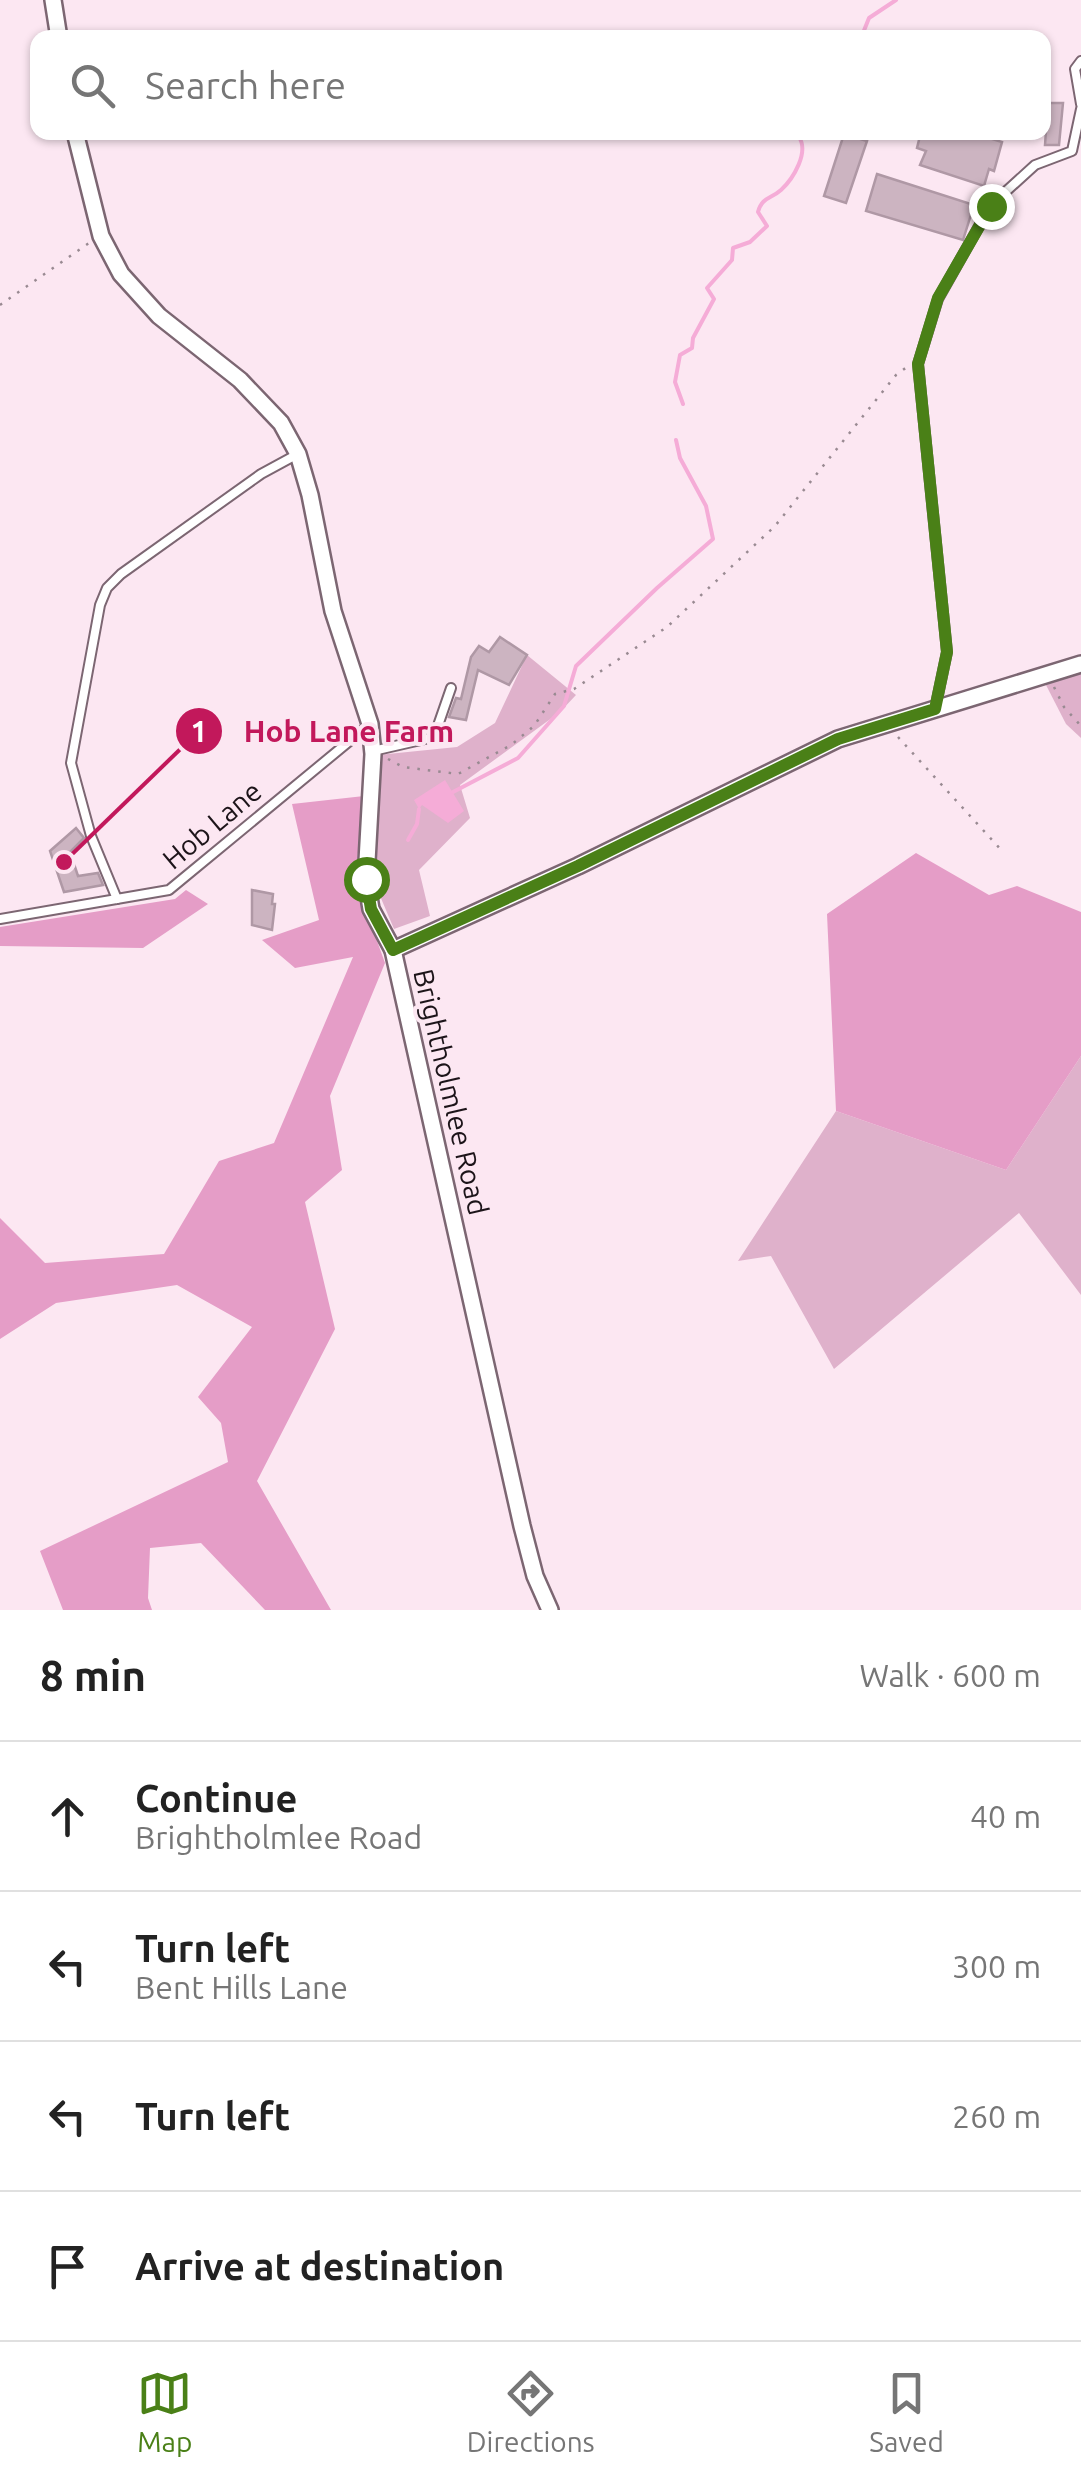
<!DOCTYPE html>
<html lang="en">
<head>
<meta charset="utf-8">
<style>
  :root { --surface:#fff; --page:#f2f2f2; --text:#222; --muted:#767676; --line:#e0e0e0; --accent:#4a8017 }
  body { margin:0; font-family:Ubuntu,sans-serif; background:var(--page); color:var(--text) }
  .stop { position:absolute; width:30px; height:30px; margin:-22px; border:8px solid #4a8017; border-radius:50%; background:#fff }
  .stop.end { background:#4a8017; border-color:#fff; box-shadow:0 2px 10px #0008 }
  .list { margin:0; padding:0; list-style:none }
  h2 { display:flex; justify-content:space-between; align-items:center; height:130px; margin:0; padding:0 40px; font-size:42px }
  h2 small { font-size:32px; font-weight:400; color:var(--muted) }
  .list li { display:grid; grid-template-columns:65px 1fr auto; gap:30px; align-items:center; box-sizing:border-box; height:150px; padding:0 40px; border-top:2px solid var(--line) }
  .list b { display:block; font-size:38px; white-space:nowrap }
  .list p { margin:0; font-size:32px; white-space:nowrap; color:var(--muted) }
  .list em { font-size:32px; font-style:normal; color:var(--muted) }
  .icon { flex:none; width:55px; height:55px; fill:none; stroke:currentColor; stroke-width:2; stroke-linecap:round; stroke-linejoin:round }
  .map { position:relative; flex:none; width:1081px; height:1610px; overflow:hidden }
  .search { position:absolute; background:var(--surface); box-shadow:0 2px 8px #0004; left:30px; right:30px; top:30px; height:110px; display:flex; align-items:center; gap:25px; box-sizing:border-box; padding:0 35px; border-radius:20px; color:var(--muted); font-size:38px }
  .sheet { height:730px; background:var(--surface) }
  nav { display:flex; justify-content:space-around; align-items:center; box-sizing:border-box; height:140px; border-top:2px solid var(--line); background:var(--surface); font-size:28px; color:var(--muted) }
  nav a { display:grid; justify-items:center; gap:5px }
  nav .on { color:var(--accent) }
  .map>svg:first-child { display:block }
</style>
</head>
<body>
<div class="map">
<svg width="1081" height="1610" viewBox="0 0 1081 1610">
  <rect width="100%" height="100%" fill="#fce7f2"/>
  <g fill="#dfb1cb">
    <path d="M527 655 576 695 560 712 460 785 470 818 419 870 430 916 394 929 372 877 378 755 457 747 495 723Z"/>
    <path d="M1081 673V738L1066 724 1046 685Z"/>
    <path d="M1081 1056V1295L1019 1213 834 1369 771 1256 738 1261 836 1111 1006 1170Z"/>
  </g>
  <g fill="#e59dc7">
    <path d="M364 796 355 880 385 963 330 1096 342 1170 305 1202 335 1329 257 1481 331 1610H265L201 1543 150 1548 148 1598 152 1610H63L40 1551 228 1462 221 1423 198 1397 252 1327 177 1285 56 1303 0 1339V1218L45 1263 164 1254 219 1161 274 1143 353 957 295 968 262 940 319 920 292 804Z"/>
    <path d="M916 853 989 895 1017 886 1081 912V1056L1006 1170 836 1111 827 914Z"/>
    <path d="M186 890 208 904 143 948 0 946V927L175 899Z"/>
  </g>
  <path fill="#f5acd7" d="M445 780 464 811 448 823 422 805 419 809 414 800Z"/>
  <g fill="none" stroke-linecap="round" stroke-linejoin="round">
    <g stroke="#f5acd7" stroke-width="4">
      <path d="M861 38 869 18 896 0"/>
      <path d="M683 404 675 382 680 355 692 348 693 338 714 299 707 288 732 260 733 248 750 242 767 226 758 212C762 197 771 199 781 190 794 178 809 152 799 137L804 132"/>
      <path d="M453 792 518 758 564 706 576 666 657 588 713 539 706 506 680 458 676 440"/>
      <path d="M408 840 417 824 419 809"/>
    </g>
  </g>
  <g fill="#ccb4c1" stroke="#af98a5" stroke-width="2.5">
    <path d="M1048 103H1063L1059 145H1045Z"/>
    <path d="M921 132H970L1002 142 994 171 989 169 984 186 920 165 926 151 917 148Z"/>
    <path d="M844 134 867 141 846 203 824 196Z"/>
    <path d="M877 174 974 205 963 240 866 211Z"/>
    <path d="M500 637 527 655 509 685 478 670 466 720 449 717 456 698 461 699 471 657 479 646 489 652Z"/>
    <path d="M76 828 84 838 70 852 78 876 98 873 103 885 64 892 50 851Z"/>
    <path d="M252 890 273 894 272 904H275L272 930 252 925Z"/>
  </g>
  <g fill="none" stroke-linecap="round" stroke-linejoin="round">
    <g stroke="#7c6672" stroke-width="12">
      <g id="service">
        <path d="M1081 61 1075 69 1081 104"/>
        <path d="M935 709 947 652 918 364 938 299 991 205 1035 165 1072 151 1081 109"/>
        <path d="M373 751 434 737 451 688"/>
        <path d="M117 899 91 836 71 763 100 605 107 588 121 574 261 474 296 455"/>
        <path d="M0 919 169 890 369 725"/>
      </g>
    </g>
    <g stroke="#7c6672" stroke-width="20">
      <g id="minor">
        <path d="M53 0 59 38"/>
        <path d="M75 132 101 236 121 274 159 316 240 380 281 423 298 454 310 495 333 611 370 724 373 754 366 879 371 909 393 950 522 1526 535 1576 550 1610"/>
        <path d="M393 950 578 866 838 739 1081 664"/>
      </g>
    </g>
    <g stroke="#998a92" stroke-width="2.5" stroke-dasharray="2.5 8" stroke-linecap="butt">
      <path d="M0 305 89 243"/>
      <path d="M1054 687 1064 707 1081 726"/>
      <path d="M898 737 1004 853"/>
      <path d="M388 759 403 767 458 774 511 745 534 726 555 694 574 689 667 627 775 526 896 375 907 367"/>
    </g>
    <use href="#service" stroke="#fff" stroke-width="8"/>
    <use href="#minor" stroke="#fff" stroke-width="15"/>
  </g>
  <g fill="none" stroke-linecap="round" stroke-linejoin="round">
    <path stroke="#4a8017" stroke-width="12" d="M366 879 371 909 393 950 578 866 838 739 935 709 947 652 918 364 938 298 991 206"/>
  </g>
  <g text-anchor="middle" stroke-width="8" stroke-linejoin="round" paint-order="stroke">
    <g font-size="28" fill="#1c1419" stroke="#fce7f2">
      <text transform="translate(212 825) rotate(-40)" y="10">Hob Lane</text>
      <text transform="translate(451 1092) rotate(77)" y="10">Brightholmlee Road</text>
    </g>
  </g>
  <path fill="none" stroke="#c2185b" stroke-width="4" d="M64 862L199 731"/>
  <g fill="#c2185b" stroke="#fce7f2" stroke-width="4">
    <circle cx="64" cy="862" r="10"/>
    <circle cx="199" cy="731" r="25"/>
  </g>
  <g font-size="30" text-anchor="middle" font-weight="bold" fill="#fff">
    <text x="199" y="742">1</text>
  </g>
  <g font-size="30" text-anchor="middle" font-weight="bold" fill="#c2185b" stroke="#fce7f2" stroke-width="8" stroke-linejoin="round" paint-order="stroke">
    <text x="349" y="742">Hob Lane Farm</text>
  </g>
</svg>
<div class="stop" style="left:366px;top:879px"></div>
<div class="stop end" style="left:991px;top:206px"></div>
<div class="search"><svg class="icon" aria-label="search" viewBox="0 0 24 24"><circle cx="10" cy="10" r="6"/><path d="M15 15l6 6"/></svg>Search here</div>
</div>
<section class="sheet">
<h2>8 min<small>Walk · 600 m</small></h2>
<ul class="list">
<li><svg class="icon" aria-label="ahead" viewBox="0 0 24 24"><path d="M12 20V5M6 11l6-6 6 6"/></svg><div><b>Continue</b><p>Brightholmlee Road</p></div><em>40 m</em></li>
<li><svg class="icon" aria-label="left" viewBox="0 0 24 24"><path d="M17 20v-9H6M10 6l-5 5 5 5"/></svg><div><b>Turn left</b><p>Bent Hills Lane</p></div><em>300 m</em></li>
<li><svg class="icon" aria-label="left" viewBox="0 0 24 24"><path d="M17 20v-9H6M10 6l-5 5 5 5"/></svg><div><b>Turn left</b></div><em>260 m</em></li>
<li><svg class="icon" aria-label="arrive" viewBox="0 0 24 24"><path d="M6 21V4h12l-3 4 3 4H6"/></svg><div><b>Arrive at destination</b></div></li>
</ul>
</section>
<nav>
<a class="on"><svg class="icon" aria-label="map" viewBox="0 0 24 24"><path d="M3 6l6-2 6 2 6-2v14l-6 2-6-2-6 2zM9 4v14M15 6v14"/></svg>Map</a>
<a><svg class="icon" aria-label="directions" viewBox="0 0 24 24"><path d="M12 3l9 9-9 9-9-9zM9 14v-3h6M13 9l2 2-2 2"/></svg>Directions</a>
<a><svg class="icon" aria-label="saved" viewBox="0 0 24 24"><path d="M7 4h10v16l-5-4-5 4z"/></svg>Saved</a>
</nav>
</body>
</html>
